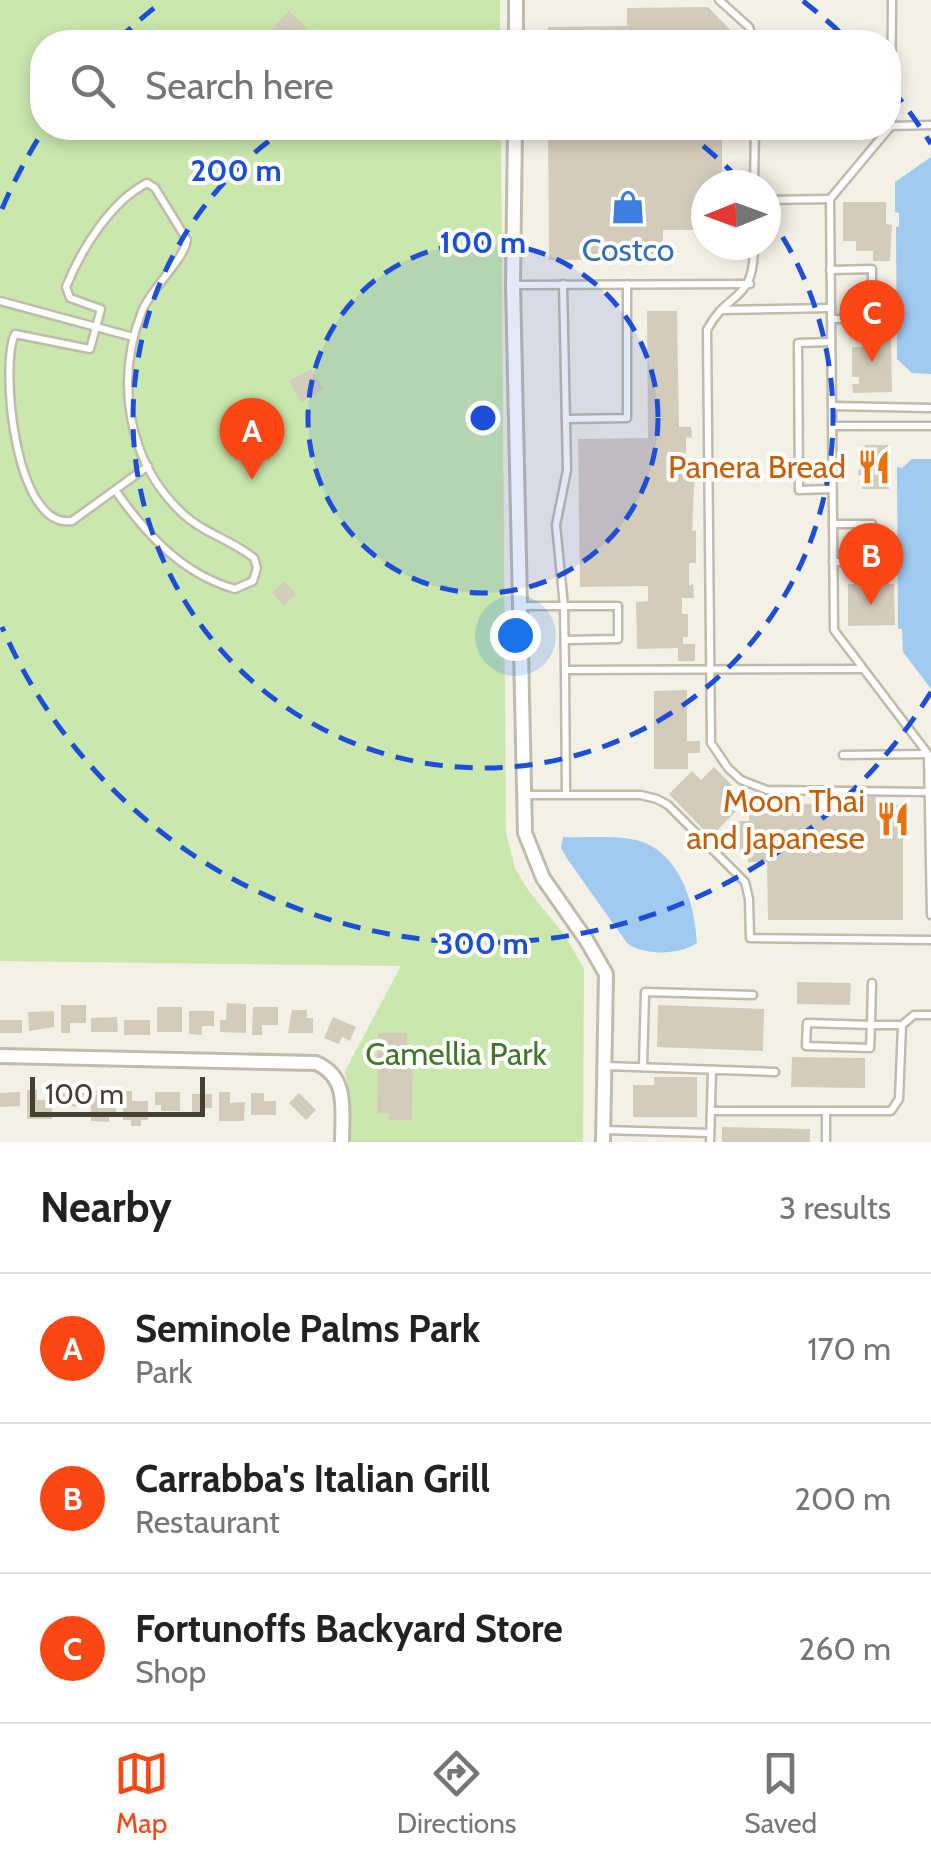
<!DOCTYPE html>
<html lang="en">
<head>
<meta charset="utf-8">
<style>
  :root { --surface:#fff; --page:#f6f6f6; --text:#222; --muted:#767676; --line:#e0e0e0; --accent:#f94816 }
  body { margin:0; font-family:Cabin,sans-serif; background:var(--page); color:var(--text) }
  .compass { position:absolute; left:691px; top:170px; width:90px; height:90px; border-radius:50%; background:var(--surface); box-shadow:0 5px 15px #0003; rotate:269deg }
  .scale { position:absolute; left:30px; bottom:25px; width:175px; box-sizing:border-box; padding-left:10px; border:5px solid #454035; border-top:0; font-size:28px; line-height:35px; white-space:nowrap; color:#454035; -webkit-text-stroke:8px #fff; paint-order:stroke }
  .you { position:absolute; left:515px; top:635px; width:35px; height:35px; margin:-25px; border:8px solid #fff; border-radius:50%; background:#1a73e8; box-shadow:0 0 0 15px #1a73e833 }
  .badge { display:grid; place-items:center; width:65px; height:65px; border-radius:50%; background:var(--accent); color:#fff; font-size:32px; font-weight:700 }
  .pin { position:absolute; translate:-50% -82px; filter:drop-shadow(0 2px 5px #0008) }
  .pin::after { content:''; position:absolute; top:52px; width:35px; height:30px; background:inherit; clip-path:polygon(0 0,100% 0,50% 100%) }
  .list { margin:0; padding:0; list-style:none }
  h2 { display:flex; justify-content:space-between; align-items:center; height:130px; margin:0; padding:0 40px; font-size:42px }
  h2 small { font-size:32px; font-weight:400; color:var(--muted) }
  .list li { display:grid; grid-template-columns:65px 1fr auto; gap:30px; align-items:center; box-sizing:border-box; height:150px; padding:0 40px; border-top:2px solid var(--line) }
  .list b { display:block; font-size:38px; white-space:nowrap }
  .list p { margin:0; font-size:32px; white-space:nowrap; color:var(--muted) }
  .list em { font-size:32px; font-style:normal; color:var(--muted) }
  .icon { flex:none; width:55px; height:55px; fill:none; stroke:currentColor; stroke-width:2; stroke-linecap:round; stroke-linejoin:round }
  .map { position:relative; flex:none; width:931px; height:1142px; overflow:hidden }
  .search { position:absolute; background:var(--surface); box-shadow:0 5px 15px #0003; left:30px; right:30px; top:30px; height:110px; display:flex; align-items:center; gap:25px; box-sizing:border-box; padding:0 35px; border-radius:40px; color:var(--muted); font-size:38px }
  .sheet { height:580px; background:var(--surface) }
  nav { display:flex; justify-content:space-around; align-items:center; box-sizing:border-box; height:140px; border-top:2px solid var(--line); background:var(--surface); font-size:28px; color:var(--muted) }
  nav a { display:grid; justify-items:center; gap:5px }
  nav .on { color:var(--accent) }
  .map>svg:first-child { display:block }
</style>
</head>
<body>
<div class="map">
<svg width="931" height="1142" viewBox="0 0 931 1142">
  <rect width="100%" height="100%" fill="#f3f0e6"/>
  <path fill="#cae7ae" d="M0 0H500V42H42V128H501L506 833 515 868 528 890 566 937 584 969 583 1142H351V1103L345 1071 401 966 0 961Z"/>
  <g fill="#a1caf0">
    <path d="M931 157V374L912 373 897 359 896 227 899 226V213L895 212V182Z"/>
    <path d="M912 459H931V689L903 652 902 629H898L897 467 902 468Z"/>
    <path d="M563 837C586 838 614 835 636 840 680 851 695 904 697 943 680 955 643 956 627 943L568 860 561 848Z"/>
  </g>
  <g fill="#d4ccbb">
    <path d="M708 7 736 36V42H548V27L627 26V8Z"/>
    <path d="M289 11 306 27 292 42H287L272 28Z"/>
    <path d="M548 128H722V185H706V230H663V259L549 260Z"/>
    <path d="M843 202H886V224L892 225 890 261H873V251H856V241H843Z"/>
    <path d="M647 311H677L679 427H691L692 438 686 437V469H695L692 531 696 530V563H689V586L693 584 694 598H682V614H688V637H683V644H695V661H678V648L637 649 636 602 648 601V586L580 587 578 439 648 438Z"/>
    <path d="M874 338H891L892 392 853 393 852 384H859V377H852V347H874Z"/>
    <path d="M311 369 323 389 301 402 289 381Z"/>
    <path d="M865 445H888L889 489H862V476L858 475 862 458H865Z"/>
    <path d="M284 581 296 594 284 606 272 593Z"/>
    <path d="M848 584H894L895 625 848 626Z"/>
    <path d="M687 690V741H700V753H688V769H654V691Z"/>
    <path d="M714 767 732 785 723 794 738 809 711 837 669 794 692 771 701 780Z"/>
    <path d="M857 797H875L876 805H903V920H768L767 862H748V852H734L733 821H749V804H763V813H786V804H822V814H857Z"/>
    <path d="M797 982 851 983 850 1005 797 1004Z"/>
    <path d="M227 1003 246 1004V1033L220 1032V1020H226Z"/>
    <path d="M61 1005H86V1023H70V1033H61Z"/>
    <path d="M658 1005 764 1009 763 1051 657 1047Z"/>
    <rect x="157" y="1007" width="25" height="25"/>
    <path d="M253 1007H278V1025H262V1035H252Z"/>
    <path d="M292 1010H307V1018H313V1033H288Z"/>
    <path d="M54 1011V1027L29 1031 28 1012Z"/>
    <path d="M189 1011H214V1026H202V1035L189 1034Z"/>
    <path d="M117 1017 118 1032H91V1018Z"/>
    <path d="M333 1017 356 1027 350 1041 342 1037 339 1044 324 1038Z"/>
    <rect x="0" y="1020" width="22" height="13"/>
    <rect x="124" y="1020" width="26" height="15"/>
    <path d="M378 1033H407L406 1069H413L412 1120H389L390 1114 377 1113Z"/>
    <path d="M792 1057 865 1058V1088L791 1087Z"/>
    <path d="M654 1077H697V1117H633V1085H654Z"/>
    <path d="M27 1090H37V1100H52V1119H27Z"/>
    <path d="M91 1091H107V1099H116V1114H109V1122L91 1121Z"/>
    <path d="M123 1091H132V1101H148V1120H141V1126H131V1120H123Z"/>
    <path d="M20 1092V1106L0 1107V1093Z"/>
    <path d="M155 1092H180V1111H161V1105H155Z"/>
    <path d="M219 1092H230V1103L245 1102 244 1121H219Z"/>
    <path d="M59 1093H84V1107L59 1106Z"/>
    <path d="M251 1093H264V1101H276V1115H251Z"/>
    <path d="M299 1093 316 1110 306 1120 289 1103Z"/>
    <path d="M192 1094H212V1108H200V1116H192Z"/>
    <path d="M722 1127 810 1129V1142H722Z"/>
  </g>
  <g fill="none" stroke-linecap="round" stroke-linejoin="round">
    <g stroke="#c1bbab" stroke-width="11">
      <g id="lane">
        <path d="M719 0 749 27 754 42"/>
        <path d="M892 0 891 126 830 199 834 630 928 754 931 915"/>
        <path d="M891 126 931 125"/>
        <path d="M754 185 755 128"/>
        <path d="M766 200 830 199"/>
        <path d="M754 245C754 305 729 288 707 330L711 743 728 768 741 780 767 790 930 792"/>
        <path d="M830 270 872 269V319H831"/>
        <path d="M563 284 567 470 556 525 564 606 565 670"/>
        <path d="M515 285 750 284"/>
        <path d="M0 301 133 337"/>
        <path d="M723 310 831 308"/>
        <path d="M831 342 798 343 799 490 832 489"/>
        <path d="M832 406 931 408"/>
        <path d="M566 419 627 418V284"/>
        <path d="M832 426H931"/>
        <path d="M115 490C146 534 182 574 235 589L253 581 257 568 254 558C232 540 203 533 182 513 127 461 115 380 142 311 152 287 184 260 187 240L155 188 147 183C110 202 81 250 66 287L70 298 101 309 90 349 15 334C0 363 14 530 72 521L148 466"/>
        <path d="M833 524H872L873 562H833"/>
        <path d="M521 606H618V639L565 640"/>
        <path d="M843 755 927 754"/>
        <path d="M566 794 565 670 863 669"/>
        <path d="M524 795H641L657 799 668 805 745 882 749 899 750 938 931 940"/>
        <path d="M872 983 871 1025H902"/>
        <path d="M807 1023 871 1025 870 1048 806 1046Z"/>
        <path d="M606 1066 775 1072"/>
        <path d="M643 1067 645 992 753 995"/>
        <path d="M711 1111H891L899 1099 902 1025 914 1015H931"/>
        <path d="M603 1130 710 1133"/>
        <path d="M710 1142 712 1070"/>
        <path d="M826 1142V1112"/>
      </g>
    </g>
    <g stroke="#c1bbab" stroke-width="18">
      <g id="street">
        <path d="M516 42V0"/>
        <path d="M515 128 513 285 525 833 543 878 587 941 606 974 603 1142"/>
        <path d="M0 1056 316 1063C349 1077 342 1111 342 1142"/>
      </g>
    </g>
    <use href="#lane" stroke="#fff" stroke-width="6"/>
    <use href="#street" stroke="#fff" stroke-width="12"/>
  </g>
  <circle cx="483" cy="418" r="175" fill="#1d4ed8" fill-opacity=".12"/>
  <g fill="none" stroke="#1d4ed8" stroke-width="5" stroke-dasharray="18 12">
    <circle cx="483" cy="418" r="175"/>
    <path d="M679 128A350 350 0 0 1 743 184M766 212A350 350 0 1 1 287 128"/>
    <path d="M931 692A525 525 0 0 1 2 627M2 209A525 525 0 0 1 45 128M118 40A525 525 0 0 1 163 1M803 1A525 525 0 0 1 848 40M891 88A525 525 0 0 1 931 144"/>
  </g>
  <defs>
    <g id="shop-bare" transform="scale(2.7)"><path d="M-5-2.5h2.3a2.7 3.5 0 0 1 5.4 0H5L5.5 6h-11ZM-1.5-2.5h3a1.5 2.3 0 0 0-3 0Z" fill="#3f7fe0" stroke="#fff" stroke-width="2.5" paint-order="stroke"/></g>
    <g id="restaurant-bare" transform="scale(2.7)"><path d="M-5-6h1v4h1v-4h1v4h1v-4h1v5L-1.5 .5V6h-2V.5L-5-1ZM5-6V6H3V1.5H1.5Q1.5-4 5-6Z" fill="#e8710a" stroke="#fff" stroke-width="2.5" paint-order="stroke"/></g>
  </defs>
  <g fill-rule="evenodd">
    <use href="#shop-bare" x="628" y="207"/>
    <use href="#restaurant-bare" x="874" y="467"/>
    <use href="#restaurant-bare" x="893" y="819"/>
  </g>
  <g text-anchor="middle" stroke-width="8" stroke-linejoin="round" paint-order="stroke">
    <g font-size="32" fill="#366cbe" stroke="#fff">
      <text x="628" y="261">Costco</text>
    </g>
    <g font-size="32" fill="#c56008" stroke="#fff" text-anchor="end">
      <text x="846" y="478">Panera Bread</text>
      <text x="865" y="812">Moon Thai<tspan x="865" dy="37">and Japanese</tspan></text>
    </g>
    <g font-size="32" fill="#417728" stroke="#fff">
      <text x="456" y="1065">Camellia Park</text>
    </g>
  </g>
  <circle cx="483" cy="418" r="15" fill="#1d4ed8" stroke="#fff" stroke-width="5"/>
  <g font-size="30" text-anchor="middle" font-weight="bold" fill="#1d4ed8" stroke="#fff" stroke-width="8" stroke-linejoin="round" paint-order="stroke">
    <text x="236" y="181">200 m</text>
    <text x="483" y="253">100 m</text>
    <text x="483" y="954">300 m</text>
  </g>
</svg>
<svg class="compass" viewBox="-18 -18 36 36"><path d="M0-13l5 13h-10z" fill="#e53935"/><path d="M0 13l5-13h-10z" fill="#767676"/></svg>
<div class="scale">100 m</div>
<div class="you"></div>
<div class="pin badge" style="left:252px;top:480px">A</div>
<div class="pin badge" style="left:871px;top:605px">B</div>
<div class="pin badge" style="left:872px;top:362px">C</div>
<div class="search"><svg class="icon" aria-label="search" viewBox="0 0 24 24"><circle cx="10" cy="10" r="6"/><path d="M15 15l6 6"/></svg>Search here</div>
</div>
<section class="sheet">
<h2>Nearby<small>3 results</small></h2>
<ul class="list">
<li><span class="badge">A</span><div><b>Seminole Palms Park</b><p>Park</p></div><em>170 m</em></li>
<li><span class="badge">B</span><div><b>Carrabba's Italian Grill</b><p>Restaurant</p></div><em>200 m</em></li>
<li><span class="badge">C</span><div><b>Fortunoffs Backyard Store</b><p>Shop</p></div><em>260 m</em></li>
</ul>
</section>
<nav>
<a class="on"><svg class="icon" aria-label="map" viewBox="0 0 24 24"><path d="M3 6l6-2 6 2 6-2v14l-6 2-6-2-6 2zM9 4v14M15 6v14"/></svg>Map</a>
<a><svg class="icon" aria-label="directions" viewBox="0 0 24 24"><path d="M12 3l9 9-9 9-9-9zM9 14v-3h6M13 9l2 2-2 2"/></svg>Directions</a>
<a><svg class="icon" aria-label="saved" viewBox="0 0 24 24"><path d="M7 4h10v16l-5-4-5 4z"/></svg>Saved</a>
</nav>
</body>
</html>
